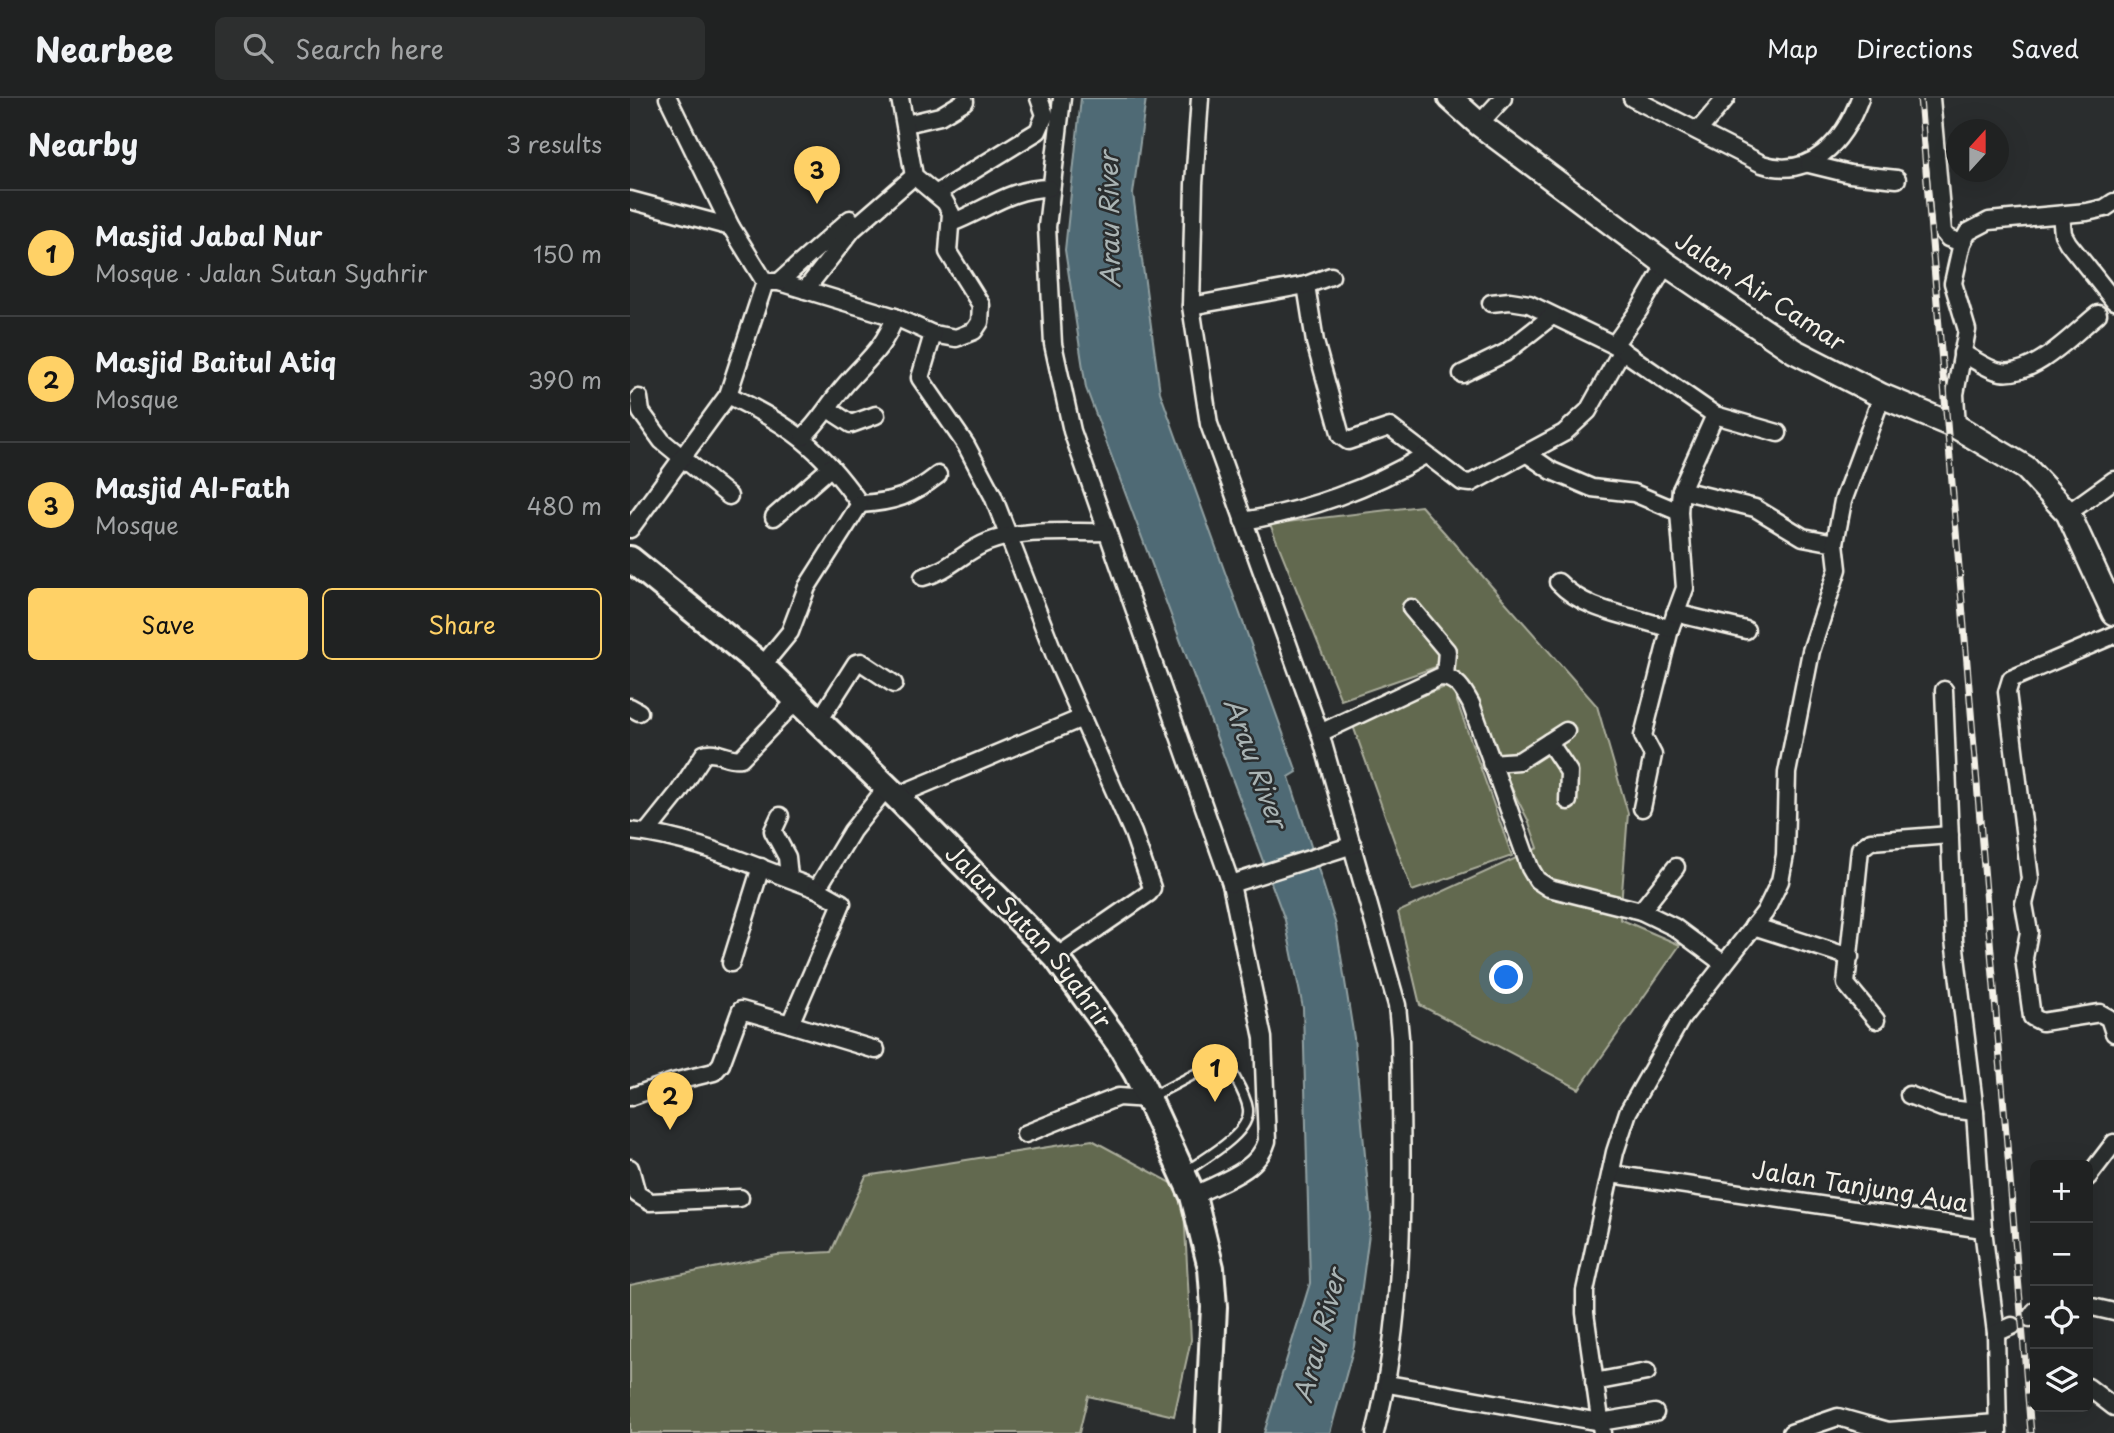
<!DOCTYPE html>
<html lang="en">
<head>
<meta charset="utf-8">
<style>
  :root { --surface:#202222; --page:#2d2f2f; --text:#f1f3f6; --muted:#a2a4a5; --line:#3d3f40; --accent:#ffd166 }
  body { margin:0; font-family:"Playpen Sans",sans-serif; background:var(--page); color:var(--text) }
  .controls { position:absolute; right:21px; bottom:21px; display:grid; overflow:hidden; border-radius:10px; box-shadow:0 7px 28px #0002 }
  .controls button { width:63px; height:63px; display:grid; place-items:center; padding:0; border:0; border-bottom:2px solid var(--line); background:var(--surface); color:var(--text); font:35px sans-serif }
  .compass { position:absolute; left:1316px; top:21px; width:63px; height:63px; border-radius:50%; background:var(--surface); box-shadow:0 7px 28px #0002; rotate:21deg }
  .you { position:absolute; left:877px; top:880px; width:24px; height:24px; margin:-18px; border:5px solid #fff; border-radius:50%; background:#1a73e8; box-shadow:0 0 0 10px #1a73e833 }
  .badge { display:grid; place-items:center; width:46px; height:46px; border-radius:50%; background:var(--accent); color:#111; font-size:23px; font-weight:700 }
  .pin { position:absolute; translate:-50% -58px; filter:drop-shadow(0 2px 4px #0008) }
  .pin::after { content:''; position:absolute; top:37px; width:24px; height:21px; background:inherit; clip-path:polygon(0 0,100% 0,50% 100%) }
  .list { margin:0; padding:0; list-style:none }
  h2 { display:flex; justify-content:space-between; align-items:center; height:91px; margin:0; padding:0 28px; font-size:30px }
  h2 small { font-size:23px; font-weight:400; color:var(--muted) }
  .list li { display:grid; grid-template-columns:46px 1fr auto; gap:21px; align-items:center; box-sizing:border-box; height:126px; padding:0 28px; border-top:2px solid var(--line) }
  .list b { display:block; font-size:26px; white-space:nowrap }
  .list p { margin:0; font-size:23px; white-space:nowrap; color:var(--muted) }
  .list em { font-size:23px; font-style:normal; color:var(--muted) }
  .actions { display:flex; gap:14px; padding:21px 28px }
  .actions a { flex:1; padding:16px 0; border:2px solid var(--accent); border-radius:10px; text-align:center; font-size:24px; color:var(--accent) }
  .actions .main { background:var(--accent); color:#111 }
  .icon { flex:none; width:38px; height:38px; fill:none; stroke:currentColor; stroke-width:2; stroke-linecap:round; stroke-linejoin:round }
  .map { position:relative; flex:none; width:1484px; height:1335px; overflow:hidden }
  header { display:flex; align-items:center; gap:42px; box-sizing:border-box; height:98px; padding:0 35px; background:var(--surface); border-bottom:2px solid var(--line) }
  header strong { font-size:33px }
  nav { display:flex; gap:38px; margin-inline-start:auto; font-size:24px }
  .search { width:490px; height:63px; background:var(--page); display:flex; align-items:center; gap:18px; box-sizing:border-box; padding:0 24px; border-radius:10px; color:var(--muted); font-size:26px }
  main { display:flex }
  aside { flex:1; background:var(--surface) }
  .map>svg:first-child { display:block }
</style>
</head>
<body>
<header>
<strong>Nearbee</strong>
<div class="search"><svg class="icon" aria-label="search" viewBox="0 0 24 24"><circle cx="10" cy="10" r="6"/><path d="M15 15l6 6"/></svg>Search here</div>
<nav><a>Map</a><a>Directions</a><a>Saved</a></nav>
</header>
<main>
<aside>
<h2>Nearby<small>3 results</small></h2>
<ul class="list">
<li><span class="badge">1</span><div><b>Masjid Jabal Nur</b><p>Mosque · Jalan Sutan Syahrir</p></div><em>150 m</em></li>
<li><span class="badge">2</span><div><b>Masjid Baitul Atiq</b><p>Mosque</p></div><em>390 m</em></li>
<li><span class="badge">3</span><div><b>Masjid Al-Fath</b><p>Mosque</p></div><em>480 m</em></li>
</ul>
<div class="actions"><a class="main">Save</a><a>Share</a></div>
</aside>
<div class="map">
<svg width="1484" height="1335" viewBox="0 0 1484 1335">
  <rect width="100%" height="100%" fill="#2a2d2e"/>
  <filter id="ink" filterUnits="userSpaceOnUse"><feTurbulence type="fractalNoise" baseFrequency=".0143" numOctaves="2"/><feDisplacementMap in="SourceGraphic" scale="14" xChannelSelector="R" yChannelSelector="G"/><feConvolveMatrix kernelMatrix="1 2 1 2 8 2 1 2 1" color-interpolation-filters="sRGB"/></filter>
  <g filter="url(#ink)">
    <g fill="#62694f" stroke="#abad9c" stroke-width="2">
      <path d="M791 408 967 608 998 715 990 821 1050 847 949 991 790 907 768 814 908 750 898 722 817 565 711 602 640 426Z"/>
      <path d="M821 587 882 758 782 793 721 622Z"/>
      <path d="M462 1042 553 1091 561 1242 544 1318 458 1298 449 1335H0V1187L147 1157 201 1154 236 1078Z"/>
    </g>
    <path fill="#4f6a74" stroke="#91a0a2" stroke-width="2" d="M451 0H516L503 96 530 294 667 674 659 679 706 827 724 940 741 1121 724 1248 700 1335H634L680 1185 673 910 655 822 456 290 435 152Z"/>
    <g fill="none" stroke-linecap="round" stroke-linejoin="round">
      <g stroke="#f4f1e8" stroke-width="13">
        <path id="lane" d="M521 999 590 963 598 966C604 980 616 996 618 1011 621 1036 573 1061 555 1074"/>
      </g>
      <g stroke="#f4f1e8" stroke-width="21">
        <g id="street">
          <path d="M432 0 417 129 423 246 442 333 601 786 633 940 637 1043C628 1074 589 1084 563 1098"/>
          <path d="M570 0 564 86 561 208 579 326 690 635 767 907 770 939C772 1071 778 1206 745 1335"/>
          <path d="M1002 0 1132 66C1181 82 1214 43 1230 0"/>
          <path d="M1301 0 1313 134 1318 140 1332 145"/>
          <path d="M276 26 310 18 335 3"/>
          <path d="M849 26 873 0"/>
          <path d="M1068 33 1096 0"/>
          <path d="M1179 66 1220 76 1267 81"/>
          <path d="M307 95 408 33 415 17 409 0"/>
          <path d="M0 102 101 129"/>
          <path d="M1431 117 1433 136 1438 145 1484 203"/>
          <path d="M321 125C356 112 380 90 419 90"/>
          <path d="M135 184H149L265 219 303 236 326 240 344 233 350 224 351 207 318 154 321 115 315 104 284 78 270 0"/>
          <path d="M149 184 220 121"/>
          <path d="M676 187 685 244 711 338 718 343 760 329 832 384 841 385 934 335 958 313 992 252"/>
          <path d="M175 192 223 131 284 78"/>
          <path d="M861 205 880 203 899 206 984 247 1085 317 1051 392 1049 414 1055 490 1040 531 1013 638 1023 657 1012 710"/>
          <path d="M561 208 676 187 701 178"/>
          <path d="M303 236 290 280 336 347 363 398 427 563 503 735 522 790 519 795 426 859"/>
          <path d="M984 247 1009 212 1036 166"/>
          <path d="M1332 255C1344 261 1358 272 1371 274 1404 279 1444 235 1468 216"/>
          <path d="M832 276 875 255 922 218"/>
          <path d="M98 297C160 327 189 348 230 406"/>
          <path d="M9 300 11 314 32 343 99 398"/>
          <path d="M198 311 221 326 246 317"/>
          <path d="M1085 317 1148 335"/>
          <path d="M1327 329 1325 296 1337 232 1323 185 1332 145 1338 134 1359 123 1457 114 1475 110 1484 104"/>
          <path d="M173 339C187 326 196 311 207 297 229 267 252 256 265 219"/>
          <path d="M896 355 922 373 962 390 1004 395 1049 414"/>
          <path d="M1051 392 1125 410 1173 439 1205 445"/>
          <path d="M230 406C265 404 281 398 308 377"/>
          <path d="M1438 415 1484 382"/>
          <path d="M144 419 201 369"/>
          <path d="M613 423C676 413 741 390 795 357"/>
          <path d="M0 431 98 297 135 184 101 129 38 0"/>
          <path d="M293 479C319 473 334 453 358 444 394 430 439 435 477 434"/>
          <path d="M928 484C957 515 1003 517 1040 531"/>
          <path d="M781 510 817 553 815 578"/>
          <path d="M1045 515 1116 532"/>
          <path d="M1484 537 1381 581 1377 594 1400 781 1394 806 1399 834 1394 860 1402 919 1412 924 1470 915 1479 920 1484 935"/>
          <path d="M132 568 160 534 177 489 230 406"/>
          <path d="M1314 592 1324 842 1345 1014 1353 1131"/>
          <path d="M0 609 9 614"/>
          <path d="M189 623 226 565 231 564 264 586"/>
          <path d="M690 635 809 579C826 578 834 593 841 606L900 770 907 782 919 790 1011 813"/>
          <path d="M919 644 939 674 938 703"/>
          <path d="M861 665 889 663 936 633"/>
          <path d="M266 698 452 620"/>
          <path d="M150 718 143 733 157 759 159 779"/>
          <path d="M0 733C67 740 124 769 187 791L222 733 257 689"/>
          <path d="M17 734 49 694 74 656C86 651 98 663 111 660L167 602"/>
          <path d="M1046 769 1011 813 1044 829 1094 866"/>
          <path d="M601 786 723 747"/>
          <path d="M1123 828 1220 859"/>
          <path d="M101 865 131 769"/>
          <path d="M1246 922 1216 886 1230 751 1241 743 1320 737"/>
          <path d="M160 926 246 952"/>
          <path d="M1279 997 1312 1010 1345 1014"/>
          <path d="M0 999 43 984 84 974 91 966 111 912 160 926 212 805 187 791"/>
          <path d="M395 1036 488 999 519 1001"/>
          <path d="M0 1070 7 1096 20 1104 110 1100"/>
          <path d="M981 1076 1353 1131 1366 1235 1368 1335"/>
          <path d="M1458 1079 1484 1045"/>
          <path d="M1458 1208 1484 1214"/>
          <path d="M1400 1220 1405 1213"/>
          <path d="M1366 1235 1382 1228"/>
          <path d="M964 1284 1017 1274"/>
          <path d="M758 1286 970 1324 1025 1315"/>
          <path d="M1458 1289 1484 1309"/>
          <path d="M972 1335 955 1215V1193L985 1054 998 1014 1051 921 1135 814 1150 783 1155 757 1157 675 1181 553 1208 471 1205 445 1213 403 1252 298"/>
          <path d="M1161 1335 1208 1319 1258 1333 1367 1325"/>
        </g>
      </g>
      <g stroke="#f4f1e8" stroke-width="28">
        <path id="secondary" d="M820 0 849 26 1036 166 1164 253 1252 298 1327 329 1396 370 1438 415 1484 515"/>
      </g>
      <g stroke="#f4f1e8" stroke-width="30">
        <g id="primary">
          <path id="s1" d="M0 461 132 568 266 698 426 859 492 950 507 976 563 1098 581 1170 584 1209 578 1335"/>
        </g>
      </g>
      <use href="#lane" stroke="#2a2d2e" stroke-width="8"/>
      <use href="#street" stroke="#2a2d2e" stroke-width="16"/>
      <use href="#secondary" stroke="#2a2d2e" stroke-width="23"/>
      <use href="#primary" stroke="#2a2d2e" stroke-width="24"/>
      <g stroke="#f4f1e8" stroke-width="7">
        <path id="rail" d="M1290 0 1401 1335"/>
      </g>
      <use href="#rail" stroke="#2a2d2e" stroke-width="4.5" stroke-dasharray="13" stroke-linecap="butt"/>
    </g>
  </g>
  <g text-anchor="middle" stroke-width="5" stroke-linejoin="round" paint-order="stroke">
    <g font-size="24" fill="#f4f1e8" stroke="#2a2d2e">
      <text transform="translate(1130 194) rotate(33)" y="8">Jalan Air Camar</text>
      <text dy="8" stroke="none"><textPath href="#s1" startOffset="550">Jalan Sutan Syahrir</textPath></text>
      <text transform="translate(1230 1089) rotate(9)" y="8">Jalan Tanjung Aua</text>
    </g>
    <g font-size="26" font-style="italic" fill="#aab4b4" stroke="#2a2d2e">
      <text transform="translate(480 122) rotate(-91)" y="9">Arau River</text>
      <text transform="translate(625 665) rotate(70)" y="9">Arau River</text>
      <text transform="translate(690 1238) rotate(-75)" y="9">Arau River</text>
    </g>
  </g>
</svg>
<div class="controls">
<button>+</button>
<button>−</button>
<button><svg class="icon" aria-label="locate" viewBox="0 0 24 24"><circle cx="12" cy="12" r="6"/><path d="M12 2v4M12 18v4M2 12h4M18 12h4"/></svg></button>
<button><svg class="icon" aria-label="layers" viewBox="0 0 24 24"><path d="M12 4l9 5-9 5-9-5zM3 14l9 5 9-5"/></svg></button>
</div>
<svg class="compass" viewBox="-18 -18 36 36"><path d="M0-13l5 13h-10z" fill="#e53935"/><path d="M0 13l5-13h-10z" fill="#a2a4a5"/></svg>
<div class="you"></div>
<div class="pin badge" style="left:585px;top:1004px">1</div>
<div class="pin badge" style="left:40px;top:1032px">2</div>
<div class="pin badge" style="left:187px;top:106px">3</div>
</div>
</main>
</body>
</html>
